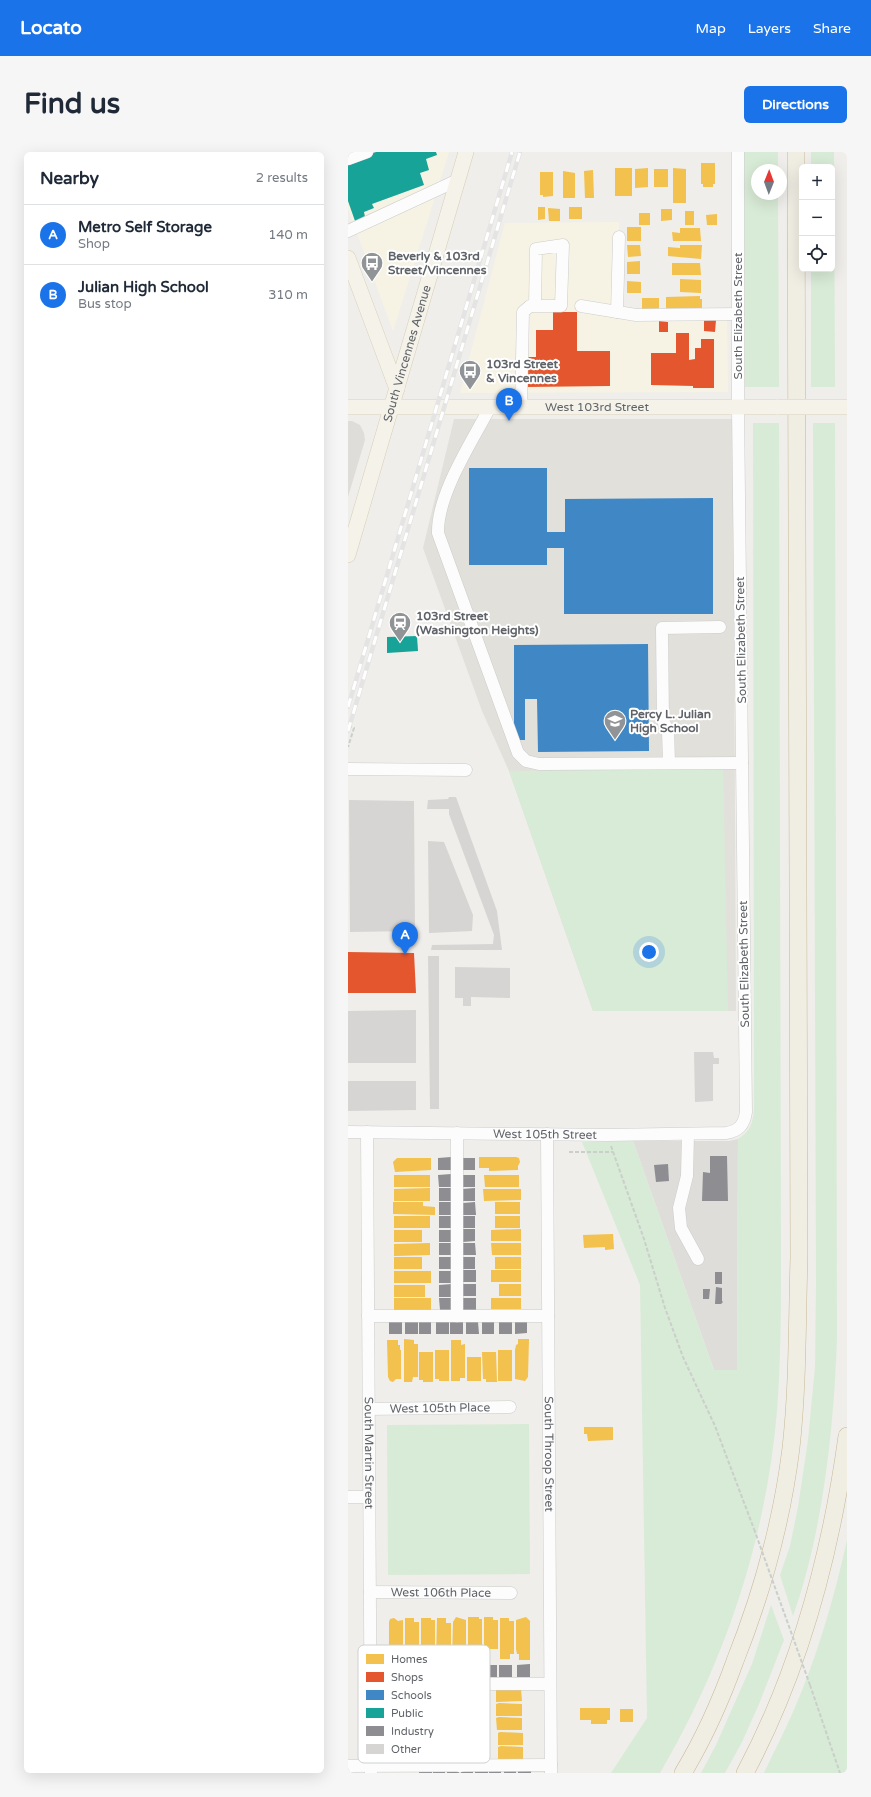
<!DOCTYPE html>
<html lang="en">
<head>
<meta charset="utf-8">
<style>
  :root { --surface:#fff; --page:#f6f6f7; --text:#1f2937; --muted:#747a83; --line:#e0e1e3; --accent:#1a73e8 }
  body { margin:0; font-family:"Varela Round",sans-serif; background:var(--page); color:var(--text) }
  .controls { position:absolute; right:12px; top:12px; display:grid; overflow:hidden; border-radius:6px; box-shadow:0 4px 16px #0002 }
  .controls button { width:36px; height:36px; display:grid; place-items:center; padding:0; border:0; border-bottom:1px solid var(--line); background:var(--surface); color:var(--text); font:20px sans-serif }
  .compass { position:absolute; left:403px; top:12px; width:36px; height:36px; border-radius:50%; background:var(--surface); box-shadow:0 4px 16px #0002; rotate:1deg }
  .you { position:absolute; left:301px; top:800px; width:14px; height:14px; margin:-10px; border:3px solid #fff; border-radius:50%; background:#1a73e8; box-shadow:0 0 0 6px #1a73e833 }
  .badge { display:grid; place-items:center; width:26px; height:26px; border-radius:50%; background:var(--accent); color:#fff; font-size:13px; font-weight:700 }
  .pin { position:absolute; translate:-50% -33px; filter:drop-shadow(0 1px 2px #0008) }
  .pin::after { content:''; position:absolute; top:21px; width:14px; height:12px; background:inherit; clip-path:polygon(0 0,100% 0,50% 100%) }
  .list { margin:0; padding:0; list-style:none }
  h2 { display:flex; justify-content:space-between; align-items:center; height:52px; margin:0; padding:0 16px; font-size:17px }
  h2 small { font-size:13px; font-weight:400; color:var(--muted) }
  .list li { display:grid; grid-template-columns:26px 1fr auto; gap:12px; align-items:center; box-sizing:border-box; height:60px; padding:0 16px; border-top:1px solid var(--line) }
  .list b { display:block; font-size:15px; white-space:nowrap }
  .list p { margin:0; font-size:13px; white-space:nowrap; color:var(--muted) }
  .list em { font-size:13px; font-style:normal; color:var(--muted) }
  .icon { flex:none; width:22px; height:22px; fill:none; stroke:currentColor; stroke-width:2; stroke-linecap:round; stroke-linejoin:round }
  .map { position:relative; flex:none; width:499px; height:1621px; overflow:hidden; border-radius:6px }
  header { display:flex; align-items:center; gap:24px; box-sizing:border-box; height:56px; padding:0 20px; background:var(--accent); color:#fff }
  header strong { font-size:19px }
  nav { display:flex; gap:22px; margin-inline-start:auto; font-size:14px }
  .intro { display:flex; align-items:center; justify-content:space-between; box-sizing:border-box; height:96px; padding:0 24px }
  h1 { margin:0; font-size:28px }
  .button { padding:10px 18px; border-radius:6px; background:var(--accent); color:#fff; font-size:14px; font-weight:700 }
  main { display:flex; gap:24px; padding:0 24px }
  aside { flex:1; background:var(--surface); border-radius:6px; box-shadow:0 4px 16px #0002 }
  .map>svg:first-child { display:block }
</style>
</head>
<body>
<header>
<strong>Locato</strong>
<nav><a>Map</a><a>Layers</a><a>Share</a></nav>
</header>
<div class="intro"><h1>Find us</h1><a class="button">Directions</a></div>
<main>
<aside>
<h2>Nearby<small>2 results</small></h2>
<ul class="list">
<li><span class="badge">A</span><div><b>Metro Self Storage</b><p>Shop</p></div><em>140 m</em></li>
<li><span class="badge">B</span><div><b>Julian High School</b><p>Bus stop</p></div><em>310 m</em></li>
</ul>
</aside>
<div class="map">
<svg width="499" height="1621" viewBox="0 0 499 1621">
  <rect width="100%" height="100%" fill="#efeeea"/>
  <g fill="#f7f3e4">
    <path d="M32 0H101L45 179 0 57V11Z"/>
    <path d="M271 70 269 160 379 162 380 240 112 241 157 71Z"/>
  </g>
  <g fill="#dfddda">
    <path d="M0 269H4L12 273 16 281 17 288 0 345Z"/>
    <path d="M390 987 389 1218H366L285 989H381Z"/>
  </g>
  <path fill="#e2e0da" d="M106 267H385L388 859H245L161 619 134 559 75 396Z"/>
  <g fill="#d8ebd6">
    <path d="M396 0H430V18H409V42H430L431 235H397Z"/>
    <path d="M463 0H486L487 235H463V117H484V15H463Z"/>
    <path d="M405 271H431L433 1103C433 1155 433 1207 429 1259 418 1388 377 1510 312 1621H263L299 1566 292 1133 234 990 285 989 366 1218H389L390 987C402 980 405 971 406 957Z"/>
    <path d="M465 271H487L489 1186C486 1275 475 1380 445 1464L432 1423 442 1394 450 1355 460 1288 467 1215 468 1132Z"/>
    <path d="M375 617 380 859H245L161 619Z"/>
    <path d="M181 1272 182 1422 40 1423 39 1273Z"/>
    <path d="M499 1388V1621H416C425 1601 436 1581 445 1560 469 1505 486 1447 499 1388Z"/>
    <path d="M423 1453 436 1488 411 1552 394 1590 377 1621H353L368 1593 404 1512Z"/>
  </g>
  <g fill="#f2c14e">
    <path d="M353 11H367V32H365V35H355V32H353Z"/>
    <rect x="267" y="16" width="17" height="28"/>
    <path d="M300 16V35L287 36V17Z"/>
    <path d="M325 16 338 17V51H325Z"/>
    <rect x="306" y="17" width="14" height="18"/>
    <path d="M245 18 246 46H237L236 19Z"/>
    <path d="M215 19 227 21V46H215Z"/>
    <path d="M192 20H205V44L195 45V43H192Z"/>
    <path d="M190 55H197V67L190 68Z"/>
    <rect x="221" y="55" width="13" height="12"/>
    <path d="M200 56 212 57V69H201Z"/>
    <path d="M313 57H324V68L313 69Z"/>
    <rect x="337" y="59" width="9" height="14"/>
    <rect x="291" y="61" width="11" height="12"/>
    <path d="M369 62V73H359L358 63Z"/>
    <rect x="279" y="75" width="14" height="14"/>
    <path d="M332 76H352L353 89H325L324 80 332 81Z"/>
    <path d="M279 93H292L293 104 280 105Z"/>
    <path d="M332 93H354L353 107 320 104V95L332 96Z"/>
    <path d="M292 109V122H279V110Z"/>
    <path d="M324 111H352L353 123H324Z"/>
    <path d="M332 127 353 128V141L332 140Z"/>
    <path d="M279 129 293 130V141H279Z"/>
    <path d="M352 144V147H354V157H318V145Z"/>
    <rect x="294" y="146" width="17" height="12"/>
    <path d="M131 1005H168L171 1006 172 1010 170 1014V1018L141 1019V1016H131Z"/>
    <path d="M49 1006H83V1018L47 1020 45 1010Z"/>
    <rect x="46" y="1023" width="36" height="12"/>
    <path d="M136 1023H171V1035H137Z"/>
    <path d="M82 1036V1049H46V1037Z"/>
    <path d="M135 1037H173V1048L136 1049Z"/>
    <path d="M45 1050H75V1054L87 1055V1063L45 1062Z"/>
    <rect x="147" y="1050" width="25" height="12"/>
    <rect x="46" y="1064" width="36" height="12"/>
    <rect x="147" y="1064" width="25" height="12"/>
    <path d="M173 1077V1089H143V1078Z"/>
    <rect x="46" y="1078" width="28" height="12"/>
    <path d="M265 1082 266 1097 257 1098V1095L236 1096 235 1083Z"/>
    <path d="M82 1091V1103L46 1104V1092Z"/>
    <path d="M143 1091H173V1103H144Z"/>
    <rect x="46" y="1105" width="28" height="12"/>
    <rect x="147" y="1105" width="26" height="12"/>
    <rect x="143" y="1118" width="30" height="12"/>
    <rect x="46" y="1119" width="37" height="12"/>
    <rect x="151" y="1132" width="22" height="12"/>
    <rect x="46" y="1133" width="31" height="12"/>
    <rect x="46" y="1146" width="37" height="12"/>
    <rect x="143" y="1146" width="30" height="11"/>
    <path d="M56 1187 66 1188V1192H70V1225H65L64 1230H56Z"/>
    <path d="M170 1187H181L180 1225 177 1229 167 1227V1198L168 1193 170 1192Z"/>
    <path d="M39 1188H50V1193H52V1198H53V1227H48L45 1230 42 1229 40 1225Z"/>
    <path d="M103 1188H113V1193L117 1192V1226H112V1229H103Z"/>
    <path d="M87 1198H101V1229H91V1227H87Z"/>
    <rect x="150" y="1198" width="14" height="31"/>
    <path d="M71 1200H85V1230H75V1228H71Z"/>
    <path d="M134 1200H148L149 1230H138V1227H135Z"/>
    <rect x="119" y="1205" width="14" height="24"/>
    <path d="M236 1275H265V1288L240 1289 239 1282H236Z"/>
    <path d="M108 1465 118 1468V1497L117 1502H115V1508H104L105 1470Z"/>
    <path d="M120 1465H131V1467H134V1495H120Z"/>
    <path d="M136 1465H145V1468H150V1497H136Z"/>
    <path d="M178 1465 182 1469V1508H171V1502H169L168 1497V1468Z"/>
    <path d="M46 1466 50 1469 55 1468V1498L54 1503H52V1508H41V1470L42 1467Z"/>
    <path d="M57 1466H66V1470H71V1503H67V1507H57Z"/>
    <path d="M73 1466H83V1468H87V1495H73Z"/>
    <path d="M89 1466H98V1471H103V1504L99 1503V1508H88Z"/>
    <path d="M152 1466H161V1469H166V1502H162V1507H152Z"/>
    <path d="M173 1537 174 1549 148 1550V1538Z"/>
    <path d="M151 1551 174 1552V1564H148V1552Z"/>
    <path d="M232 1556H262V1568H259V1572H243V1568H232Z"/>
    <rect x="272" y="1557" width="13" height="13"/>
    <path d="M151 1565 174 1566V1578H149L148 1566Z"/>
    <path d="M152 1580 175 1581V1593H150V1581Z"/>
    <path d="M153 1594 175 1595V1607H150V1595Z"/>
  </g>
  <g fill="#e4572e">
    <path d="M205 160H229V199H262V234L178 235V205H188V178H205Z"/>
    <path d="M356 168H368L367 180 356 179Z"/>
    <path d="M311 169 320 170V180H311Z"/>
    <path d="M328 181H341V208L347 207V196H353V187H366V236H345V234L303 233V201H328Z"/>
    <path d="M0 800 66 801 68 841H0Z"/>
  </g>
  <g fill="#3f88c5">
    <path d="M121 316H199V380H217V347L365 346V462H216V396H199V413H121Z"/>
    <path d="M300 492 301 599 190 600 189 547H177V588H166V493Z"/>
  </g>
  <g fill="#17a398">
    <path d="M28 0H88L89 3 78 7 81 18 72 21 76 33 24 52 26 56 16 60 17 65 7 69 0 49V10Z"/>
    <path d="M69 484 70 499 39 501V485Z"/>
  </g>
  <g fill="#8d8d92">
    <path d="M362 1004H379L380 1049H354L355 1020 362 1021Z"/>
    <path d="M103 1005V1018H90V1006Z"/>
    <rect x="115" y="1006" width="12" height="12"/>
    <path d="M320 1012 321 1029 308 1030 306 1013Z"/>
    <path d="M103 1022V1035H91L90 1023Z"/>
    <rect x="114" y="1023" width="13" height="12"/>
    <rect x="91" y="1036" width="12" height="13"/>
    <path d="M127 1036V1049H114V1037Z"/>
    <rect x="91" y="1050" width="12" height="13"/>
    <path d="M127 1050 128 1063H115V1051Z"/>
    <rect x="91" y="1064" width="12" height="12"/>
    <rect x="115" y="1064" width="12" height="12"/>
    <path d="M115 1077H127V1089L115 1090Z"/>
    <rect x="91" y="1078" width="12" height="12"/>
    <path d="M91 1091H103L104 1103H91Z"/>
    <path d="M115 1091H127L128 1103H115Z"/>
    <rect x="91" y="1105" width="13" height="12"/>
    <rect x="115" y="1105" width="12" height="12"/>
    <rect x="115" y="1118" width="13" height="12"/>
    <rect x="91" y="1119" width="13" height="12"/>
    <rect x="367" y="1120" width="7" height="12"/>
    <path d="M104 1132V1145H91V1133Z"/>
    <rect x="115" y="1132" width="13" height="12"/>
    <path d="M368 1135 374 1136V1149L375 1150 373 1152H367Z"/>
    <path d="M355 1137H362L361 1147H355Z"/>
    <path d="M91 1146H104V1158H92Z"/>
    <rect x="115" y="1146" width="13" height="12"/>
    <rect x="134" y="1169" width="12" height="13"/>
    <path d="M167 1169H179V1181L167 1182Z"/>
    <rect x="41" y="1170" width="13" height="12"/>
    <rect x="57" y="1170" width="13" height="12"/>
    <rect x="71" y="1170" width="12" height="12"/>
    <rect x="88" y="1170" width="13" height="12"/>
    <rect x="102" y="1170" width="13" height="12"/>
    <path d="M118 1170H130L131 1182H118Z"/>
    <rect x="151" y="1170" width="13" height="12"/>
    <path d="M182 1512V1525H169V1513Z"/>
    <rect x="136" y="1513" width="13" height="12"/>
    <rect x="151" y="1513" width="13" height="12"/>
    <rect x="156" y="1618" width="12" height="3"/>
    <rect x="71" y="1619" width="13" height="2"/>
    <rect x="85" y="1619" width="12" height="2"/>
    <rect x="99" y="1619" width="12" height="2"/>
    <rect x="113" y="1619" width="12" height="2"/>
    <rect x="127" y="1619" width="13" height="2"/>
    <rect x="141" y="1619" width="12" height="2"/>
    <rect x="170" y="1619" width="13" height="2"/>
  </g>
  <g fill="#d6d5d3">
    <path d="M101 645H108L149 759 154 798H83L84 793 145 792 146 783 101 662V657H79L80 648 100 647Z"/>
    <path d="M1 648 66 649 67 779 2 780Z"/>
    <path d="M80 689 96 690 125 763 124 779 81 781Z"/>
    <path d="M80 804H91V957H82Z"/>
    <path d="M107 815 162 816V846L123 845V854H115V846H107Z"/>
    <path d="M68 858V911H0V859Z"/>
    <path d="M346 900H365L366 906H371V912H365V949L347 950Z"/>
    <path d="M0 929H68V958L0 959Z"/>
  </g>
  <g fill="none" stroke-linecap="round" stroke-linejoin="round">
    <g stroke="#cbcccc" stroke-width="13">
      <g id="minor">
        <path d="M0 7 19 0"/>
        <path d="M0 79 110 28"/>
        <path d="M233 154 288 163 390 162"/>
        <path d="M269 160 271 85"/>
        <path d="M142 255C124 290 89 342 90 381L170 601 178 609 191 612 394 611"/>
        <path d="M173 255 175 160 182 154H213L215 93 188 97 187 154"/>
        <path d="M321 611 320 578 315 569 314 476 372 475"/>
        <path d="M0 617 118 618"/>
        <path id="s1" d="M0 980 259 983 378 981C391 979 396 973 398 960L390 256V0"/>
        <path id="s2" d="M19 980 23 1621"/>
        <path d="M109 981V1164"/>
        <path id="s3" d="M199 982 203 1621"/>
        <path d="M340 982 339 1024 331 1056 333 1076 350 1107"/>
        <path d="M20 1164H200"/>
        <path id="s4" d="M21 1257 162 1255"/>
        <path d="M0 1345H21"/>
        <path id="s5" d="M22 1440 163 1441"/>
        <path d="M23 1532H202"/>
        <path d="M111 1532 112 1614"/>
        <path d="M0 1614 203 1613"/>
      </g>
    </g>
    <g stroke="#d7ceb8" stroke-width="16">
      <g id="major">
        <path d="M0 106 49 237"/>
        <path id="s6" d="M0 255H430"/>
        <path id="s7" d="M0 403 118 0"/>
      </g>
    </g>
    <g stroke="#c8b996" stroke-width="18">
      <g id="highway">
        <path d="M335 1621C356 1586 373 1548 387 1509 414 1441 434 1369 443 1296 450 1233 449 1169 451 1106L448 0"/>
        <path d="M397 1621C453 1516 483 1401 499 1284"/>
      </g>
    </g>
    <g stroke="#cacfcc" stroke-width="2" stroke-dasharray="4 2" stroke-linecap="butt">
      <path d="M0 574 6 576 0 595"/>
      <path d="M263 994 296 1087 317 1156 335 1205 367 1274 406 1377"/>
      <path d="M221 1000H265"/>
      <path d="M462 1533 492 1621"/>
    </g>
    <use href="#minor" stroke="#fdfcfc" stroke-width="12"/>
    <use href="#major" stroke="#f4f2e9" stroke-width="15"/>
    <use href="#highway" stroke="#f0ede3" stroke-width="17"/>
    <g stroke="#e4e4e4" stroke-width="4.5">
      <g id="rail">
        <path d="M0 555 164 0"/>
        <path d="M0 579 172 0"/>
      </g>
    </g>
    <use href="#rail" stroke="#fff" stroke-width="3" stroke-dasharray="9" stroke-linecap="butt"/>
    <g stroke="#d7ceb8" stroke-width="16" stroke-linecap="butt">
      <path id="major-bridge" d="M430 255H499"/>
    </g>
    <path stroke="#cacfcc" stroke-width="2" stroke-dasharray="4 2" stroke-linecap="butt" d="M406 1377 462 1533"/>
    <use href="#major-bridge" stroke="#f4f2e9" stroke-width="15"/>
  </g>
  <defs>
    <g id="bus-pin" transform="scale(1.15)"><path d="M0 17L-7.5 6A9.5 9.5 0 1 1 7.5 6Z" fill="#919496" stroke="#fff"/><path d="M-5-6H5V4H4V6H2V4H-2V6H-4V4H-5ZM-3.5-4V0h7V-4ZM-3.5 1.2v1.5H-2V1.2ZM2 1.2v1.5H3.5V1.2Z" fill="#fff"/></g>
    <g id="station-pin" transform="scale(1.15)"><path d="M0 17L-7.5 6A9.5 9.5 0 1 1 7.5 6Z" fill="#919496" stroke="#fff"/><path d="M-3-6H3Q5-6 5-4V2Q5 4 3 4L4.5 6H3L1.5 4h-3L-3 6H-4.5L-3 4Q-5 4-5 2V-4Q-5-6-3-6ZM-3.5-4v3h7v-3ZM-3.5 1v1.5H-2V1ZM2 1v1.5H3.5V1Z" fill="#fff"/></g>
    <g id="school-pin" transform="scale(1.15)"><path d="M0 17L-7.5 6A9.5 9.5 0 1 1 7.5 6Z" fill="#919496" stroke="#fff"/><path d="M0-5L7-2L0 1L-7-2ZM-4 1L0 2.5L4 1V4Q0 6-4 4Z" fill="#fff"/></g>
  </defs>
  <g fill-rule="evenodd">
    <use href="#bus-pin" x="24" y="111"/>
    <use href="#bus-pin" x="122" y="219"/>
    <use href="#station-pin" x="52" y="471"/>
    <use href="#school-pin" x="267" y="569"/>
  </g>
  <g text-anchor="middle" stroke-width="4" stroke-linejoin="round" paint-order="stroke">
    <g font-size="12" font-weight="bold" fill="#5f6368" stroke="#fff" text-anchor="start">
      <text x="40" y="108">Beverly &amp; 103rd<tspan x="40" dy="14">Street/Vincennes</tspan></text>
      <text x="138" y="216">103rd Street<tspan x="138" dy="14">&amp; Vincennes</tspan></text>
      <text x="68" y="468">103rd Street<tspan x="68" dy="14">(Washington Heights)</tspan></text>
      <text x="282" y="566">Percy L. Julian<tspan x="282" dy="14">High School</tspan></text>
    </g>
    <g font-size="12" fill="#5f6368" stroke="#fff">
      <text transform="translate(390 164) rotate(-90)" y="4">South Elizabeth Street</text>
      <text dy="4" stroke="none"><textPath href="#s7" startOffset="210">South Vincennes Avenue</textPath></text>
      <text dy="4" stroke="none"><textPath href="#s6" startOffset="249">West 103rd Street</textPath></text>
      <text transform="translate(393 488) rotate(-91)" y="4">South Elizabeth Street</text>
      <text transform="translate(396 812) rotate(-91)" y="4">South Elizabeth Street</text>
      <text dy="4" stroke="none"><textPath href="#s1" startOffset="197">West 105th Street</textPath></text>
      <text dy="4" stroke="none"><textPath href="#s4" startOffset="71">West 105th Place</textPath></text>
      <text dy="4" stroke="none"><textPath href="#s2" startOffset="321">South Martin Street</textPath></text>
      <text dy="4" stroke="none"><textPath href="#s3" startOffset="320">South Throop Street</textPath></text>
      <text dy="4" stroke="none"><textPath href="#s5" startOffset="71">West 106th Place</textPath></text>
    </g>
  </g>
  <rect x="10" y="1493" width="132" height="118" rx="6" fill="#fff" stroke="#cfd0d2" stroke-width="1"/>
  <rect x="18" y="1502" width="18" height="10" fill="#f2c14e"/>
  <rect x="18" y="1520" width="18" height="10" fill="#e4572e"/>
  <rect x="18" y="1538" width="18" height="10" fill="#3f88c5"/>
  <rect x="18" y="1556" width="18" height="10" fill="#17a398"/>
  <rect x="18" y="1574" width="18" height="10" fill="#8d8d92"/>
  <rect x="18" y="1592" width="18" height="10" fill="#d6d5d3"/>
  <g font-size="11" fill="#5f6368">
    <text x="43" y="1511">Homes</text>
    <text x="43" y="1529">Shops</text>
    <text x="43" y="1547">Schools</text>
    <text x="43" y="1565">Public</text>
    <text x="43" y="1583">Industry</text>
    <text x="43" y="1601">Other</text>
  </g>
</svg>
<div class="controls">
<button>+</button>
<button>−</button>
<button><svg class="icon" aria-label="locate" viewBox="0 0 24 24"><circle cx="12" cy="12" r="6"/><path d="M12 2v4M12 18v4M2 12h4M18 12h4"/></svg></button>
</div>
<svg class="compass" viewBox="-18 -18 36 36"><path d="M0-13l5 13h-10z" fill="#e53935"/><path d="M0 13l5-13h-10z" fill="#747a83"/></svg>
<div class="you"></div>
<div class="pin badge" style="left:57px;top:803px">A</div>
<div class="pin badge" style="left:161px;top:269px">B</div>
</div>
</main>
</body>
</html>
